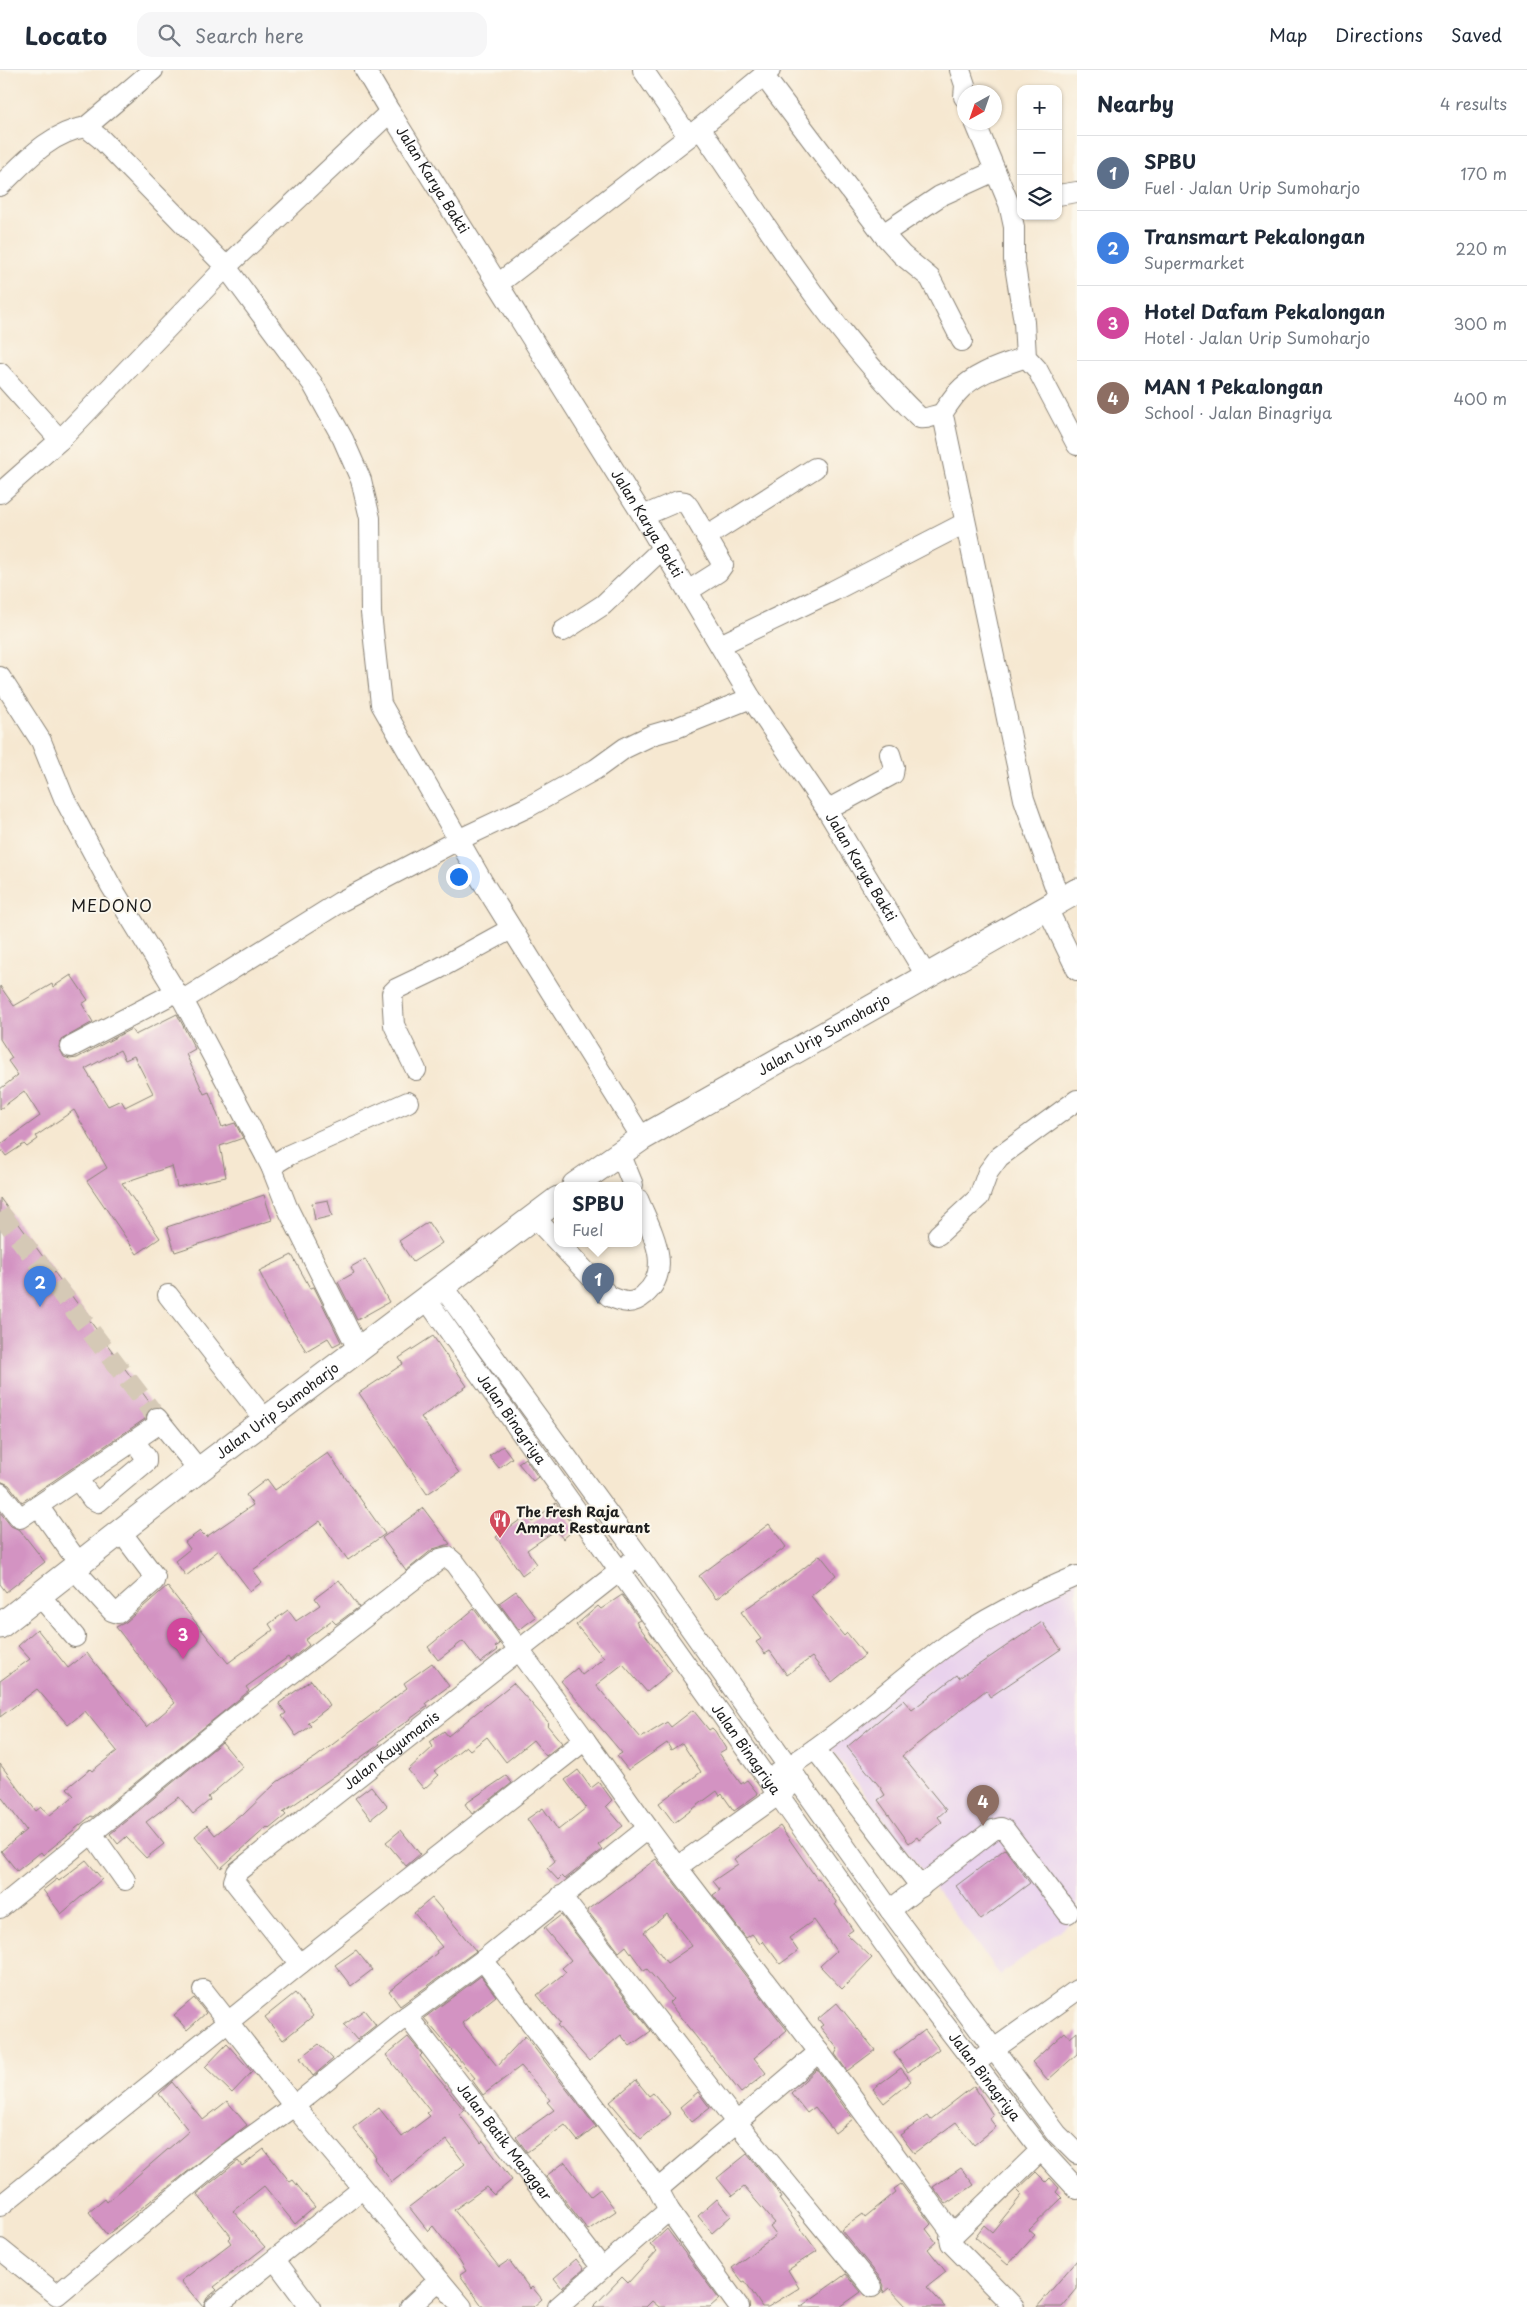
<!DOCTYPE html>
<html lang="en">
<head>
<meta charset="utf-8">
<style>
  :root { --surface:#fff; --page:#f6f6f7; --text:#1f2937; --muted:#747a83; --line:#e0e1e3; --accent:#2563eb }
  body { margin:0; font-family:"Playpen Sans",sans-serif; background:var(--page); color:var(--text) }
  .controls { position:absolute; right:15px; top:15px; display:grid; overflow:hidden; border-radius:10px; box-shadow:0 1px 4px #0004 }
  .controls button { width:45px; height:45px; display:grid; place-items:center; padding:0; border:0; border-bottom:1px solid var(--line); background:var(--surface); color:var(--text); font:25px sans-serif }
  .compass { position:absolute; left:957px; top:15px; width:45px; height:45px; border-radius:50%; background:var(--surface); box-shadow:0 1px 4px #0004; rotate:220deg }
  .you { position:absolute; left:458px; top:806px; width:18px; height:18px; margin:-12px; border:4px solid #fff; border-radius:50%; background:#1a73e8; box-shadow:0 0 0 8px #1a73e833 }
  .badge { display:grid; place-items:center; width:32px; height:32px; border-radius:50%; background:var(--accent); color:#fff; font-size:16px; font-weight:700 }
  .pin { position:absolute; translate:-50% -41px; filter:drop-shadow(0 1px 2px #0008) }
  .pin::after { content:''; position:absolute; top:26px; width:18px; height:15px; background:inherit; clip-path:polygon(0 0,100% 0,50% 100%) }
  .popup { position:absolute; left:554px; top:1112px; width:88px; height:65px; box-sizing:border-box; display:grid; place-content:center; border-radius:10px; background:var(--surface); filter:drop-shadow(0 1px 4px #0005); font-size:16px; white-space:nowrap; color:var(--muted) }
  .popup b { font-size:19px; color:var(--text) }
  .popup::after { content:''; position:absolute; left:50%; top:100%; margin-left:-10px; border:10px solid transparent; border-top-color:var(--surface) }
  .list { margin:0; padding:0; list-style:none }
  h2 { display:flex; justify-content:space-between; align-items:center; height:65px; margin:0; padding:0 20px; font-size:21px }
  h2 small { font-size:16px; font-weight:400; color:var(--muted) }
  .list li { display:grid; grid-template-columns:32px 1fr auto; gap:15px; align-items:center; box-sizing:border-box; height:75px; padding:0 20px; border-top:1px solid var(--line) }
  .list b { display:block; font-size:19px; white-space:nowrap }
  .list p { margin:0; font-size:16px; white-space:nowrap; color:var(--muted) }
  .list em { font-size:16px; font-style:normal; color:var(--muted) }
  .icon { flex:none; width:28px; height:28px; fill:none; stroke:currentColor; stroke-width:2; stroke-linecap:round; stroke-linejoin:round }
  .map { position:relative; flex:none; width:1077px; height:2237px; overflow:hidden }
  header { display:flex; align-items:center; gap:30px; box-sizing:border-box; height:70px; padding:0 25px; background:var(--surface); border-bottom:1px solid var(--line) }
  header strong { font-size:24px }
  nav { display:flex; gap:28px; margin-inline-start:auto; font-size:18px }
  .search { width:350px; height:45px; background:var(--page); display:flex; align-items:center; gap:12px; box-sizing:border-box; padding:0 18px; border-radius:15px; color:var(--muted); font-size:19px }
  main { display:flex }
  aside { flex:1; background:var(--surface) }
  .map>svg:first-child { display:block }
</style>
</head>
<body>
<header>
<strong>Locato</strong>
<div class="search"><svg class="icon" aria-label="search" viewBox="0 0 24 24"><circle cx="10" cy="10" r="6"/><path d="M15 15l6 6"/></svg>Search here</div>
<nav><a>Map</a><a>Directions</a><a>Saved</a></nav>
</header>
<main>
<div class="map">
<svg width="1077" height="2237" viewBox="0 0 1077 2237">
  <rect width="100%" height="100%" fill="#fbf7ec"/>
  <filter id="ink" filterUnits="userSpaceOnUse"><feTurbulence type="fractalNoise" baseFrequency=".02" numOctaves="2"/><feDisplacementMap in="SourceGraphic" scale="10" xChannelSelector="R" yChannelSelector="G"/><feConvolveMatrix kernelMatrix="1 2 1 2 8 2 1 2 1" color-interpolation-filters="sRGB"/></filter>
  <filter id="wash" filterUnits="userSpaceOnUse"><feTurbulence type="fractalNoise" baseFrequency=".0096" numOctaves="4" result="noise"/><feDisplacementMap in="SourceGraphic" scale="20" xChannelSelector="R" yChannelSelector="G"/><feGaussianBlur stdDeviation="1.12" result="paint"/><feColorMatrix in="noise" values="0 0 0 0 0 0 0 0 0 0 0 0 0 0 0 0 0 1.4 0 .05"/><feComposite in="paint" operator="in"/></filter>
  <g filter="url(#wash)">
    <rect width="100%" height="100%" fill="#f6e8d1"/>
    <path fill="#e9d2ed" d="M1077 1501V1848L1000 1905 821 1665Z"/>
    <g id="blocks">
      <g fill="#d393c2" fill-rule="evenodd">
        <path d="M71 905 88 930 82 934 93 952 61 970 59 977 64 987 70 989 77 988 131 959 135 965 177 944 195 979 186 984 204 1024 209 1022 222 1057 235 1053 243 1068 220 1076 226 1107 177 1117 172 1096 122 1113 160 1168 137 1184 87 1111 107 1098 74 1040 36 1066 38 1069 27 1077 24 1074 6 1086 0 1078V1075L40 1046 24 1021 0 1039V1019L18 1005 8 991 12 988 0 969V916L14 936 52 914 53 917ZM120 980 125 990 134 986 153 1023 125 1037 121 1030 108 1036 85 999Z"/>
        <path d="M264 1125 272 1150 175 1182 167 1157Z"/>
        <path d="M0 1128 153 1337 146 1343 145 1349 22 1432 9 1415 0 1411Z"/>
        <path d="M328 1130 332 1146 315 1150 312 1133Z"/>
        <path d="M428 1152 442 1173 413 1192 399 1171Z"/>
        <path d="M292 1185 310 1218 314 1217 341 1272 333 1276 328 1268 306 1281 270 1223 259 1201Z"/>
        <path d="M365 1189 389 1232 357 1250 338 1212 354 1203 351 1197Z"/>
        <path d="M433 1266 467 1316 421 1347 459 1403 427 1424 359 1323 403 1294 399 1288Z"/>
        <path d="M503 1376 512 1388 499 1398 489 1386Z"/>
        <path d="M328 1383 385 1464 348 1490 320 1451 253 1500 262 1512 250 1521 219 1480 186 1506 175 1491 190 1479 185 1472 200 1461 206 1467 253 1435 246 1425 267 1409 275 1420Z"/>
        <path d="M525 1388 538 1407 533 1411 518 1393Z"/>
        <path d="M556 1433 575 1459 563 1469 556 1460 527 1480 537 1494 522 1505 496 1467 527 1445 532 1452Z"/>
        <path d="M423 1438 450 1474 433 1479 406 1501 382 1468Z"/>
        <path d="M0 1442 11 1456 20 1460 45 1492 6 1522 0 1514Z"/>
        <path d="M769 1454 786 1477 716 1529 699 1506Z"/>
        <path d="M820 1485 836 1505 811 1526 844 1566 847 1563 865 1585 832 1612 812 1587 787 1605 770 1581 765 1584 756 1572 761 1569 741 1542 799 1502Z"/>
        <path d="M339 1510 359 1537 336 1554 332 1550 305 1570 309 1575 290 1590 288 1587 246 1617 249 1621 93 1747 91 1746 43 1785 41 1782 17 1801 1 1781 26 1760 0 1725V1694L36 1741 41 1737 50 1745 74 1726 67 1718 90 1699 92 1701 117 1681 85 1641 68 1655 37 1619 0 1647V1611L30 1589 18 1576 37 1559 68 1598 87 1583 147 1657 175 1633 116 1557 126 1552 167 1516 228 1593 273 1560 269 1554 288 1540 296 1551 320 1535 315 1528Z"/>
        <path d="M516 1521 536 1547 519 1560 499 1533Z"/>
        <path d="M622 1525 640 1550 636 1552 672 1601 647 1622 623 1594 596 1615 641 1668 667 1652 671 1657 693 1640 709 1660 712 1658 715 1661 726 1679 719 1683 741 1714 747 1710 758 1724 734 1741 722 1724 720 1726 717 1721 674 1753 659 1733 701 1702 682 1673 671 1680 667 1673 628 1700 617 1686 622 1683 561 1611 577 1598 582 1605 604 1588 576 1555 598 1536 601 1539Z"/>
        <path d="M474 1539 500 1574 495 1577 498 1580 480 1593 463 1571 438 1590 428 1577Z"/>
        <path d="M1042 1552 1061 1579 990 1627 986 1620 902 1686 946 1740 938 1747 942 1752 919 1770 917 1767 909 1773 878 1730 885 1725 880 1717 847 1677 903 1630 912 1640 957 1605 959 1608Z"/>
        <path d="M432 1593 449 1616 426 1633 428 1636 378 1672 380 1674 283 1742 286 1745 269 1759 267 1757 221 1798 195 1766 207 1755 215 1765 241 1744 242 1746 277 1712 316 1687 407 1618 404 1613Z"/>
        <path d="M311 1610 330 1636 308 1653 311 1656 296 1666 282 1646 286 1643 279 1633Z"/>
        <path d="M513 1613 549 1653 547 1655 562 1673 546 1686 533 1670 506 1692 487 1667 470 1680 466 1676 434 1701 439 1705 424 1719 408 1700 433 1677 430 1672 444 1661 448 1666Z"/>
        <path d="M222 1672 243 1697 208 1727 210 1730 193 1744 179 1727 146 1752 164 1774 146 1788 126 1767 118 1774 110 1764Z"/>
        <path d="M578 1700 591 1718 599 1712 612 1730 606 1736 623 1756 598 1775 602 1780 565 1809 562 1806 558 1810 547 1798 555 1791 527 1749 543 1738 558 1760 586 1738 565 1710Z"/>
        <path d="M506 1706 512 1713 472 1744 465 1734Z"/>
        <path d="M371 1716 387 1736 371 1749 355 1728Z"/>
        <path d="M780 1756 817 1809 819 1808 837 1833 835 1834 853 1860 847 1864 872 1888 842 1919 820 1896 836 1881 814 1850 789 1868 798 1881 780 1894 763 1871 760 1874 752 1864 746 1868 713 1825 720 1820 713 1811 738 1794 734 1789Z"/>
        <path d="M401 1760 420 1784 406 1796 386 1772Z"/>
        <path d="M1005 1779 1030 1813 981 1850 956 1816Z"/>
        <path d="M656 1789 787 1960 754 1988 766 2003 741 2023 669 1933 673 1929 647 1899 644 1901 626 1876 619 1882 587 1840ZM667 1844 692 1876 667 1893 644 1862Z"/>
        <path d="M86 1790 102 1809 61 1844 43 1820 57 1809 59 1811Z"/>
        <path d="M432 1828 476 1881 400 1936 389 1921 437 1883 436 1881 442 1877 414 1843Z"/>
        <path d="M561 1845 651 1961 630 1976 621 1965 589 1991 557 1955 560 1953 537 1925 566 1902 562 1898 571 1890 544 1858Z"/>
        <path d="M356 1880 372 1900 351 1916 335 1895Z"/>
        <path d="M481 1906 496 1926 462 1953 497 1996 525 1966 596 2057 578 2071 565 2055 527 2082 516 2067 554 2040 547 2032 550 2030 521 1996 483 2025 472 2010 475 2008 424 1948Z"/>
        <path d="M295 1923 313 1946 283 1970 265 1947Z"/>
        <path d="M194 1928 206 1943 187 1960 174 1945Z"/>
        <path d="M837 1933 875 1980 847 2001 835 1984 838 1979 820 1957 823 1955 818 1949Z"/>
        <path d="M364 1940 376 1955 357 1970 344 1955Z"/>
        <path d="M925 1960 939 1979 908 2002 894 1983Z"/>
        <path d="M1065 1962 1070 1968 1077 1962V1984L1048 2010 1032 1992Z"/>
        <path d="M408 1967 422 1984 420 1986 464 2040 459 2044 481 2073 483 2071 512 2110 494 2125 486 2117 454 2140 499 2197 509 2190 530 2219 532 2217 542 2229 533 2237H483L460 2205 466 2201 460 2191 433 2156 428 2161 409 2137 465 2094 447 2070 392 2112 374 2089 376 2087 353 2058 379 2038 402 2067 430 2046 427 2043 430 2041 386 1985Z"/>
        <path d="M227 1974 252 2002 232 2023 205 1997Z"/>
        <path d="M319 1974 333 1989 313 2006 300 1988Z"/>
        <path d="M901 1998 911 2011 884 2033 873 2019Z"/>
        <path d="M817 1999 853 2049 835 2063 815 2037 807 2043 791 2023Z"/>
        <path d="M636 2010 649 2026 653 2023 671 2044 641 2069 610 2032Z"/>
        <path d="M172 2012 203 2050 227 2031 247 2055 107 2165 89 2142 105 2129 107 2132 189 2061 159 2024Z"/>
        <path d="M974 2016 993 2045 989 2048 996 2057 974 2075 956 2052 914 2083 900 2065 927 2046 930 2050Z"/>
        <path d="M698 2022 710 2038 692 2052 680 2037Z"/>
        <path d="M264 2079 290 2112 293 2110 315 2137 295 2154 264 2116 233 2141 265 2177 214 2217 217 2220 207 2228 203 2237 181 2211 231 2173 228 2169 231 2166 197 2124 238 2091 242 2096Z"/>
        <path d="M747 2084 775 2118 781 2128 779 2129 817 2181 788 2200 799 2218 768 2237H762L745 2211 743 2212 732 2198 776 2165 770 2157 775 2153 744 2117 732 2126 717 2108Z"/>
        <path d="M565 2092 591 2126 600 2119 616 2141 588 2160 546 2106Z"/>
        <path d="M961 2098 974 2115 946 2134 933 2117Z"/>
        <path d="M1036 2102 1046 2112 1050 2108 1059 2118 1056 2122 1062 2128 1029 2160 1035 2165 1008 2195 975 2167 984 2155 992 2162 1022 2125 1017 2120Z"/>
        <path d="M901 2114 931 2154 926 2159 936 2172 928 2179 946 2202 927 2217 945 2237H907L889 2218 883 2223 884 2216 881 2209 841 2160 863 2144 865 2147 896 2122 894 2119Z"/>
        <path d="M717 2129 731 2146 712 2163 698 2146Z"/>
        <path d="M667 2159 719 2229 710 2237H659L652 2231 646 2237H593L622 2207 628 2213 657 2181 650 2175Z"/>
        <path d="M576 2189 584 2199 562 2218 554 2208Z"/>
        <path d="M1077 2190V2219L1062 2237H1037Z"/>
        <path d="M846 2204 861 2222 840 2237H800Z"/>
      </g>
    </g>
  </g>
  <g filter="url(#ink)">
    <use href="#blocks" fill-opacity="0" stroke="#898276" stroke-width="1"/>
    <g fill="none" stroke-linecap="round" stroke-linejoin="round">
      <path stroke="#d5c9b6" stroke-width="20" stroke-dasharray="20 10" stroke-linecap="butt" d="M0 1143 157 1348"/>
      <g stroke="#898276" stroke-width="22">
        <g id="minor">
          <path d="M153 0 86 57 101 69 226 197 312 313 343 369 361 410 370 448 371 543 381 634 482 811 642 1068"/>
          <path id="s1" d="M365 0 390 42 643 446 751 628 827 740 927 907"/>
          <path d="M643 0 688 66"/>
          <path d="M960 0 965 15 964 27"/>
          <path d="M763 5 883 164 902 185 930 208 962 271"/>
          <path d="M975 52 1009 134 1014 157V190L1024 252 1026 287 1037 299 1077 375"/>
          <path d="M700 58C768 157 832 264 920 348 928 350 934 344 941 345L944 350 1024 729 1060 831"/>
          <path d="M0 116C26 91 49 63 86 57"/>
          <path d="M1058 125 1077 122"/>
          <path d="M883 164 940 126 995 101"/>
          <path d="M498 214 700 58 770 0"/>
          <path d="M0 303 60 370"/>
          <path d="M941 345C946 338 951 330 957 323 974 303 1003 295 1026 287"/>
          <path d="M0 423 60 370 226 197 390 42"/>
          <path d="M643 446 678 431 685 432 689 437 723 495 718 502 688 521"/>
          <path d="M706 467 815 398"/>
          <path d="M563 561 603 535 662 479"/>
          <path d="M720 575 833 521 965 453"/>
          <path d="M0 607 41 671 64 728 111 816 176 922 183 930 271 1096 287 1137 359 1281"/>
          <path d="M827 740 893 704 894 697 890 684"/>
          <path d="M1047 838 1077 900"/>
          <path d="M183 930 340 832 458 770 528 737 596 699 625 678 652 665 676 658 751 628"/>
          <path d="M71 977 176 922"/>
          <path d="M416 1000 394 955 392 923 396 919 438 899 511 859"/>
          <path d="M620 1083 633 1115"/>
          <path d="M271 1096 289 1085 408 1032"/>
          <path d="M534 1147 609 1226C622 1232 632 1236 644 1225 675 1199 650 1159 638 1129"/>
          <path d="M938 1165 979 1127 988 1102 999 1087 1077 1030"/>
          <path d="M442 1216 639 1486 890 1840 1057 2064 1077 2084"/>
          <path d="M168 1225 266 1351"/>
          <path id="s2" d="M427 1230 902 1899 1041 2080 1077 2119"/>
          <path d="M157 1348 199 1400"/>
          <path d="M78 1410 92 1429 98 1432 146 1392V1387L134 1371"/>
          <path d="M0 1423 20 1448 160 1353"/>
          <path d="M38 1436 80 1495"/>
          <path d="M74 1499 112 1541 118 1543 154 1511 155 1507 121 1462"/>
          <path d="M40 1526 75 1567"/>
          <path d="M815 1679 921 1817"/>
          <path d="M777 1704C840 1666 893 1614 953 1571 992 1544 1034 1524 1077 1506"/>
          <path d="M91 1762 125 1810"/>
          <path d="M677 1797 819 1982 953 2164"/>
          <path d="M561 1826 737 2053 872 2217"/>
          <path d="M0 1838 226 1654 440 1489 448 1487 456 1494 585 1670"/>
          <path d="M890 1840 993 1760 1001 1758 1005 1760 1068 1843"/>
          <path d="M483 1890 658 2119 669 2140 739 2237"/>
          <path id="s3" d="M300 1894 234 1811 237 1802 631 1492"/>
          <path d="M203 1920 294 2036 462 2237"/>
          <path id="s4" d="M407 1946 602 2198"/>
          <path d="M983 1987 1077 1920"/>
          <path d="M658 2119 819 1982"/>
          <path d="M0 2136 300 1894 585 1670 648 1758"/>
          <path d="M0 2179 57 2225 223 2087 294 2036 396 1954 483 1890 648 1758 677 1797 789 1717"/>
          <path d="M275 2190 310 2237"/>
          <path d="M215 2237 362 2119"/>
          <path d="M410 2237 439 2210"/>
          <path d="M558 2237 669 2140"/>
          <path d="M1014 2237 951 2173 950 2168 1041 2080"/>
        </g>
      </g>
      <g stroke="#898276" stroke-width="27">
        <g id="major">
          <path id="s5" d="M575 1115 642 1068 1077 821"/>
          <path id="s6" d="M0 1556 199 1400 558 1129"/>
        </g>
      </g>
      <use href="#minor" stroke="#fff" stroke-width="20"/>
      <use href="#major" stroke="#fff" stroke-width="25"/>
    </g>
  </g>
  <defs>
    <g id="restaurant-pin" transform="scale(1.125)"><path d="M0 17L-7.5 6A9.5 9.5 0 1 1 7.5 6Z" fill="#d1495b" stroke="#fbf7ec"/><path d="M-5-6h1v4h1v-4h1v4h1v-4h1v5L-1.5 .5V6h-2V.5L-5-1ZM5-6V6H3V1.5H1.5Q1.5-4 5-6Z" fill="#fff"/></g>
  </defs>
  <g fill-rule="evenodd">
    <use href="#restaurant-pin" x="500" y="1450"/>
  </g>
  <g text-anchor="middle" stroke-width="4" stroke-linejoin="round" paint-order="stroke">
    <g font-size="14" fill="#1c1c1c" stroke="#fbf7ec">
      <text dy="5" stroke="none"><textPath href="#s1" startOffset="129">Jalan Karya Bakti</textPath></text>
      <text dy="5" stroke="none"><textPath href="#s1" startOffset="534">Jalan Karya Bakti</textPath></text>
      <text dy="5" stroke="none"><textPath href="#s1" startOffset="939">Jalan Karya Bakti</textPath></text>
      <text dy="5" stroke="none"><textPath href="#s5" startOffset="291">Jalan Urip Sumoharjo</textPath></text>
      <text dy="5" stroke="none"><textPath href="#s6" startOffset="351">Jalan Urip Sumoharjo</textPath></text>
      <text dy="5" stroke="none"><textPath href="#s2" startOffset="146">Jalan Binagriya</textPath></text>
      <text dy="5" stroke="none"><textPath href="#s2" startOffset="551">Jalan Binagriya</textPath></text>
      <text dy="5" stroke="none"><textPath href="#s3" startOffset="312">Jalan Kayumanis</textPath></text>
      <text dy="5" stroke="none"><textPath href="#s2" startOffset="956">Jalan Binagriya</textPath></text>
      <text dy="5" stroke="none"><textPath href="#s4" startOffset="159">Jalan Batik Manggar</textPath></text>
    </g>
    <g font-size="14" font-weight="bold" fill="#1c1c1c" stroke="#fbf7ec" text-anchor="start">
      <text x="516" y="1447">The Fresh Raja<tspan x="516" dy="16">Ampat Restaurant</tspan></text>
    </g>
    <g font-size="16" letter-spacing="1" fill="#1c1c1c" stroke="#fbf7ec">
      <text x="112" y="842">MEDONO</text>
    </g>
  </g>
</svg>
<div class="controls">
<button>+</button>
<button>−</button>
<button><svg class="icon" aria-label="layers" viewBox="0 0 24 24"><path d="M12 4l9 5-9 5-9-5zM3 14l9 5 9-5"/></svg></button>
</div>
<svg class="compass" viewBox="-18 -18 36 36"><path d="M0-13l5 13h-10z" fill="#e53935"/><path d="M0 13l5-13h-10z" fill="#747a83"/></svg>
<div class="you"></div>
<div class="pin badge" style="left:598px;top:1234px;background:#5c6f8a">1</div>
<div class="popup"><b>SPBU</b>Fuel</div>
<div class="pin badge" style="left:40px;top:1237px;background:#3f7fe0">2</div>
<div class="pin badge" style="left:183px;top:1589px;background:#d1479c">3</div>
<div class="pin badge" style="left:983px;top:1756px;background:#8d6e63">4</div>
</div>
<aside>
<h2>Nearby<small>4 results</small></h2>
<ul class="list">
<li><span class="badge" style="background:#5c6f8a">1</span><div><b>SPBU</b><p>Fuel · Jalan Urip Sumoharjo</p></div><em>170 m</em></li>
<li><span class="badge" style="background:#3f7fe0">2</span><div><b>Transmart Pekalongan</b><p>Supermarket</p></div><em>220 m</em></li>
<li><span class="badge" style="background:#d1479c">3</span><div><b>Hotel Dafam Pekalongan</b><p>Hotel · Jalan Urip Sumoharjo</p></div><em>300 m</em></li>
<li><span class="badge" style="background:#8d6e63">4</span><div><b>MAN 1 Pekalongan</b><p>School · Jalan Binagriya</p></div><em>400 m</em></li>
</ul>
</aside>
</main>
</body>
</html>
